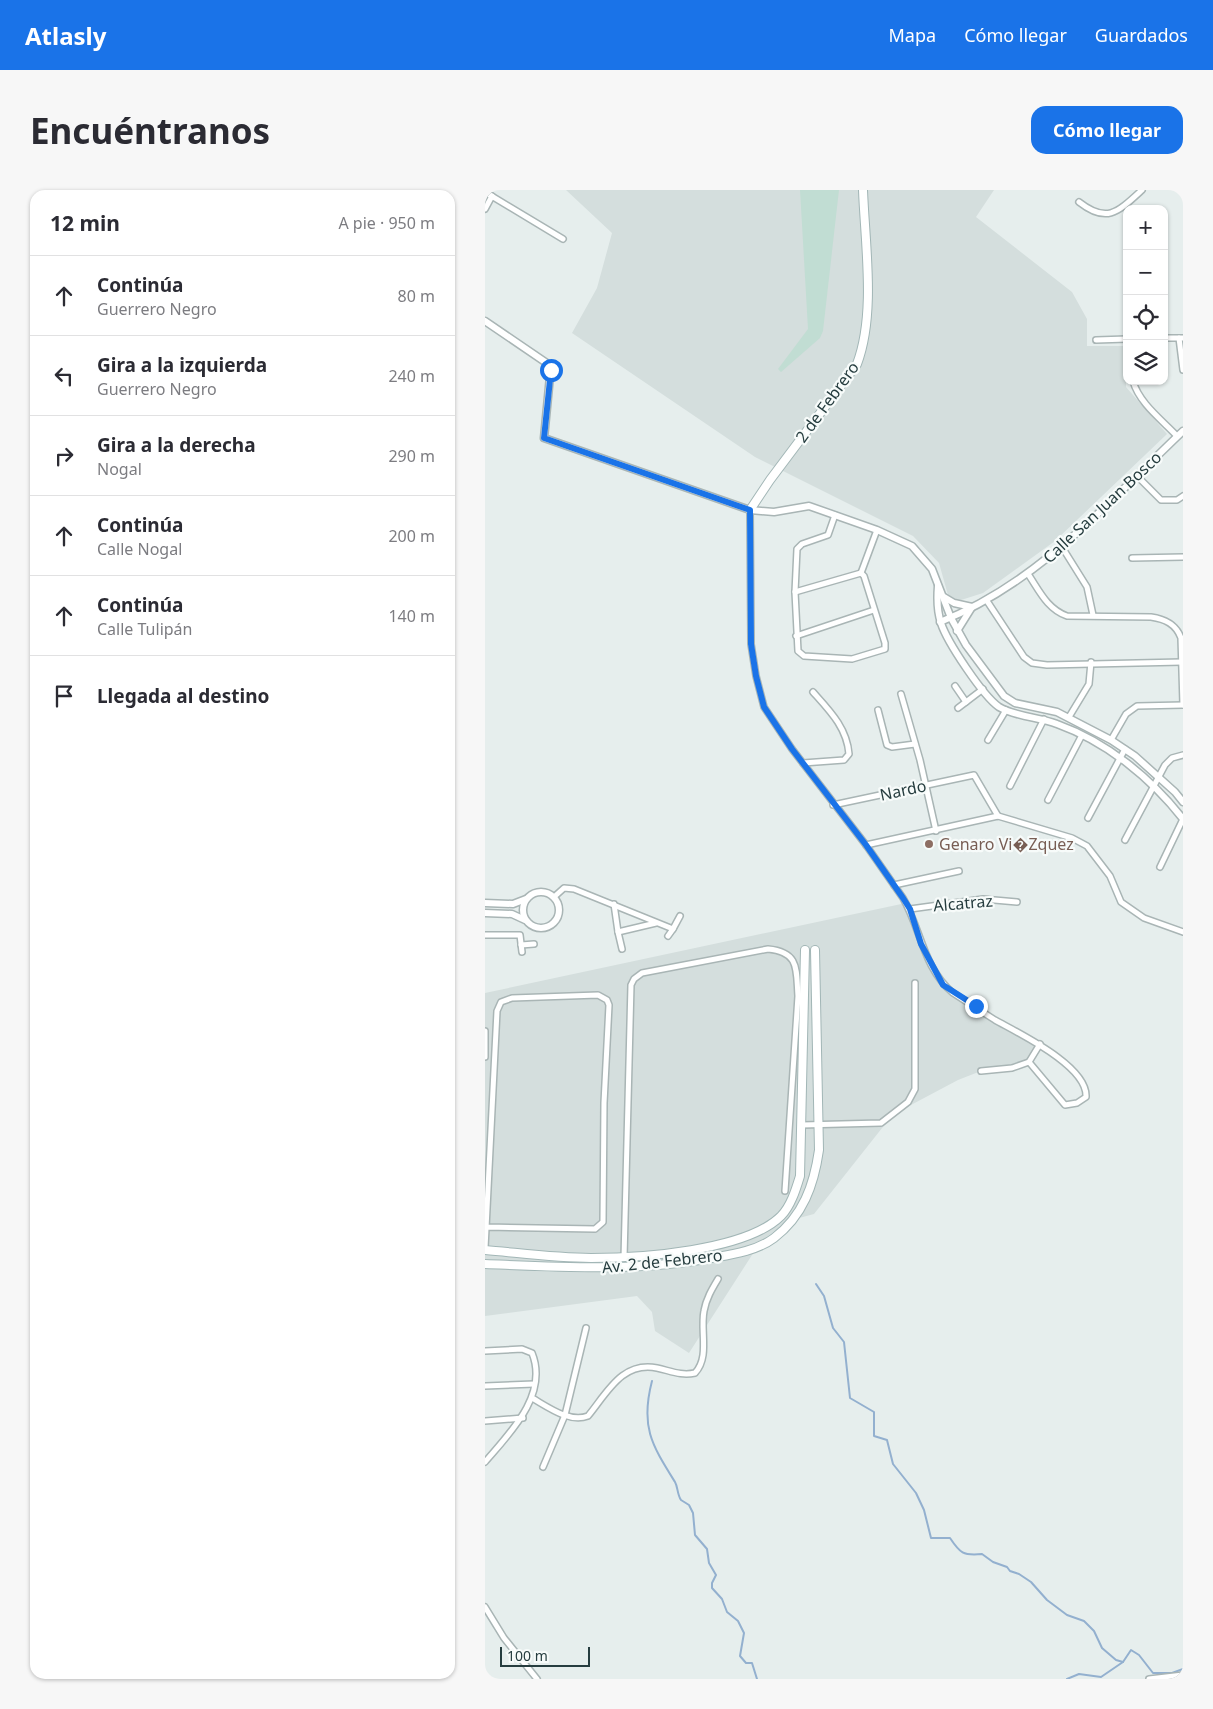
<!DOCTYPE html>
<html lang="es">
<head>
<meta charset="utf-8">
<style>
  :root { --surface:#fff; --page:#f7f7f7; --text:#2b2b33; --muted:#7c7c81; --line:#e1e1e2; --accent:#1a73e8 }
  body { margin:0; font-family:"Noto Sans",sans-serif; background:var(--page); color:var(--text) }
  .controls { position:absolute; right:15px; top:15px; display:grid; overflow:hidden; border-radius:10px; box-shadow:0 1px 4px #0004 }
  .controls button { width:45px; height:45px; display:grid; place-items:center; padding:0; border:0; border-bottom:1px solid var(--line); background:var(--surface); color:var(--text); font:25px sans-serif }
  .scale { position:absolute; left:15px; bottom:12px; width:90px; box-sizing:border-box; padding-left:5px; border:2px solid #263d3f; border-top:0; font-size:14px; line-height:18px; white-space:nowrap; color:#263d3f; -webkit-text-stroke:4px #f7fbfa; paint-order:stroke }
  .stop { position:absolute; width:15px; height:15px; margin:-11px; border:4px solid #1a73e8; border-radius:50%; background:#fff }
  .stop.end { background:#1a73e8; border-color:#fff; box-shadow:0 1px 5px #0008 }
  .list { margin:0; padding:0; list-style:none }
  h2 { display:flex; justify-content:space-between; align-items:center; height:65px; margin:0; padding:0 20px; font-size:21px }
  h2 small { font-size:16px; font-weight:400; color:var(--muted) }
  .list li { display:grid; grid-template-columns:32px 1fr auto; gap:15px; align-items:center; box-sizing:border-box; height:80px; padding:0 20px; border-top:1px solid var(--line) }
  .list b { display:block; font-size:19px; white-space:nowrap }
  .list p { margin:0; font-size:16px; white-space:nowrap; color:var(--muted) }
  .list em { font-size:16px; font-style:normal; color:var(--muted) }
  .icon { flex:none; width:28px; height:28px; fill:none; stroke:currentColor; stroke-width:2; stroke-linecap:round; stroke-linejoin:round }
  .map { position:relative; flex:none; width:698px; height:1489px; overflow:hidden; border-radius:15px }
  header { display:flex; align-items:center; gap:30px; box-sizing:border-box; height:70px; padding:0 25px; background:var(--accent); color:#fff }
  header strong { font-size:24px }
  nav { display:flex; gap:28px; margin-inline-start:auto; font-size:18px }
  .intro { display:flex; align-items:center; justify-content:space-between; box-sizing:border-box; height:120px; padding:0 30px }
  h1 { margin:0; font-size:35px }
  .button { padding:12px 22px; border-radius:15px; background:var(--accent); color:#fff; font-size:18px; font-weight:700 }
  main { display:flex; gap:30px; padding:0 30px }
  aside { flex:1; background:var(--surface); border-radius:15px; box-shadow:0 1px 4px #0004 }
  .map>svg:first-child { display:block }
</style>
</head>
<body>
<header>
<strong>Atlasly</strong>
<nav><a>Mapa</a><a>Cómo llegar</a><a>Guardados</a></nav>
</header>
<div class="intro"><h1>Encuéntranos</h1><a class="button">Cómo llegar</a></div>
<main>
<aside>
<h2>12 min<small>A pie · 950 m</small></h2>
<ul class="list">
<li><svg class="icon" aria-label="ahead" viewBox="0 0 24 24"><path d="M12 20V5M6 11l6-6 6 6"/></svg><div><b>Continúa</b><p>Guerrero Negro</p></div><em>80 m</em></li>
<li><svg class="icon" aria-label="left" viewBox="0 0 24 24"><path d="M17 20v-9H6M10 6l-5 5 5 5"/></svg><div><b>Gira a la izquierda</b><p>Guerrero Negro</p></div><em>240 m</em></li>
<li><svg class="icon" aria-label="right" viewBox="0 0 24 24"><path d="M7 20v-9h11M14 6l5 5-5 5"/></svg><div><b>Gira a la derecha</b><p>Nogal</p></div><em>290 m</em></li>
<li><svg class="icon" aria-label="ahead" viewBox="0 0 24 24"><path d="M12 20V5M6 11l6-6 6 6"/></svg><div><b>Continúa</b><p>Calle Nogal</p></div><em>200 m</em></li>
<li><svg class="icon" aria-label="ahead" viewBox="0 0 24 24"><path d="M12 20V5M6 11l6-6 6 6"/></svg><div><b>Continúa</b><p>Calle Tulipán</p></div><em>140 m</em></li>
<li><svg class="icon" aria-label="arrive" viewBox="0 0 24 24"><path d="M6 21V4h12l-3 4 3 4H6"/></svg><div><b>Llegada al destino</b></div></li>
</ul>
</aside>
<div class="map">
<svg width="698" height="1489" viewBox="0 0 698 1489">
  <rect width="100%" height="100%" fill="#e6eeed"/>
  <g fill="#d4dedd">
    <path d="M81 0H509L491 27 587 102 602 129V156H640L641 197 682 244 570 351 498 403 473 411 463 405 454 373 428 346 270 267 87 143 112 98 127 43Z"/>
    <path d="M421 713 450 784 468 803 555 854 544 872 496 881 473 890 424 916 401 933 329 1024 303 1031 276 1051 204 1163 170 1141 167 1122 152 1106 0 1126V803Z"/>
  </g>
  <path fill="#c1ddd3" d="M315 0H354L338 141 335 148 296 182 293 179 323 139Z"/>
  <g fill="none" stroke-linecap="round" stroke-linejoin="round">
    <g stroke="#93b0cf" stroke-width="2">
      <path d="M331 1094 339 1106 348 1138 359 1152 365 1208 389 1222V1246L402 1250 408 1274 431 1303 439 1320 446 1348H465C475 1363 478 1366 497 1364L508 1372 522 1377 525 1381 534 1384 546 1392 562 1410 582 1425 599 1431 609 1441 617 1458 631 1470 638 1472"/>
      <path d="M167 1191C155 1237 167 1255 190 1292 193 1297 192 1304 196 1310L204 1315 208 1323 210 1345 222 1359 224 1373 231 1385 227 1393V1398L237 1409 242 1422 253 1431 259 1443 255 1466 261 1473H267L272 1489"/>
      <path d="M582 1489 594 1484 616 1487 638 1472 646 1460 654 1465 668 1483H687L698 1479"/>
    </g>
    <g stroke="#a9b5b5" stroke-width="8">
      <g id="minor">
        <path d="M0 2 78 49"/>
        <path d="M594 12C622 34 633 22 657 0"/>
        <path d="M0 19 7 6"/>
        <path d="M679 148H698"/>
        <path d="M694 148 698 180"/>
        <path d="M611 150 642 149"/>
        <path d="M648 191C654 213 677 230 692 246"/>
        <path d="M652 286 676 310H692L698 306"/>
        <path d="M265 320 266 454 271 486 279 517 307 559 381 655 418 708C436 739 438 778 468 803 482 812 496 821 510 830 533 843 603 876 601 907L592 913 580 915 544 872"/>
        <path d="M350 325 343 345 317 354 312 359 310 402 313 461 319 466 367 469 400 459V453L379 386 376 383"/>
        <path d="M577 357 602 397 608 425"/>
        <path d="M647 368 698 367"/>
        <path d="M376 383 392 340"/>
        <path d="M543 384C554 400 562 419 582 426L666 427C680 429 691 434 696 448L698 515"/>
        <path d="M310 402 376 383"/>
        <path d="M502 411 539 467 547 473 562 475 697 472"/>
        <path d="M311 446 389 420"/>
        <path d="M470 496 481 512"/>
        <path d="M416 504 435 570 451 641"/>
        <path d="M473 518 498 499"/>
        <path d="M393 520 402 555 407 557 430 554"/>
        <path d="M584 527 604 494 606 472"/>
        <path d="M503 550 521 520"/>
        <path d="M626 550 641 524 652 516 698 515"/>
        <path d="M318 573 359 570 364 564C362 538 345 521 328 502"/>
        <path d="M525 596 559 529"/>
        <path d="M563 610 597 545"/>
        <path d="M348 615 489 585 513 626"/>
        <path d="M603 628 640 559"/>
        <path d="M640 650 680 575 687 568 698 565"/>
        <path d="M381 655 513 626 587 648 602 656 625 686 636 712 659 728 698 742"/>
        <path d="M675 677 698 629"/>
        <path d="M409 695 474 681"/>
        <path d="M69 707 79 698 89 699 188 739 195 726"/>
        <path d="M129 714 133 742 171 733"/>
        <path d="M425 719 498 709 532 712"/>
        <path d="M133 742 137 759"/>
        <path d="M0 745H35L37 762"/>
        <path d="M183 746 188 739"/>
        <path d="M36 755 49 754"/>
        <path d="M0 841V867"/>
        <path d="M496 881 527 878 544 872 555 854"/>
        <path d="M317 935 396 933 423 912 430 899V793"/>
        <path d="M0 1058 12 821 16 812 27 808 113 805 122 810 124 815 119 913 118 1032 110 1039 2 1037"/>
        <path d="M139 1068 146 795 149 789 157 783 283 759C315 762 311 780 313 806L300 1001"/>
        <path d="M0 1161 37 1159 47 1163C64 1205 24 1244 0 1272"/>
        <path d="M0 1196 49 1194"/>
        <path d="M47 1208C63 1217 84 1233 103 1226 122 1203 137 1171 172 1178 186 1181 196 1186 210 1183 225 1167 215 1141 219 1121 221 1109 227 1099 233 1089"/>
        <path d="M0 1231 38 1228"/>
        <path d="M58 1277 80 1225 101 1138"/>
        <path d="M0 1417 19 1448 52 1489"/>
        <path d="M664 1489 698 1485"/>
      </g>
    </g>
    <g stroke="#a9b5b5" stroke-width="9">
      <g id="tertiary">
        <path d="M0 131 66 176 59 248 265 320 289 322 324 316 392 340 427 356 447 379 466 428 481 455 519 506 530 513 572 522 626 550 650 566 690 602 698 612"/>
        <path d="M453 396C452 408 452 421 456 433 462 452 498 506 514 517 531 527 554 527 572 534 622 552 666 588 698 629"/>
        <path d="M459 407 469 413 487 417 472 441"/>
        <path d="M455 432C554 393 623 312 698 241"/>
        <circle cx="56" cy="720" r="18"/>
        <path d="M0 713 28 714 41 709"/>
        <path d="M0 723 27 724 40 730"/>
      </g>
    </g>
    <g stroke="#a2b6b6" stroke-width="10">
      <g id="secondary">
        <path d="M265 320 285 290 372 174C391 124 380 54 378 0"/>
        <path d="M0 1060C35 1063 71 1068 106 1068 155 1068 261 1061 296 1026 306 1016 311 999 315 986L320 760"/>
        <path d="M0 1074C77 1077 155 1082 232 1067 250 1064 273 1060 289 1048 318 1026 329 995 334 960L330 760"/>
      </g>
    </g>
    <use href="#minor" stroke="#fff" stroke-width="5"/>
    <use href="#tertiary" stroke="#fff" stroke-width="6"/>
    <use href="#secondary" stroke="#fff" stroke-width="8"/>
  </g>
  <g fill="none" stroke-linecap="round" stroke-linejoin="round">
    <path stroke="#1a73e8" stroke-width="6" d="M66 180 59 248 265 320 266 454 271 486 279 517 307 559 381 655 418 708 425 719 436 754 458 795 491 816"/>
  </g>
  <circle fill="#8d6e63" stroke="#f7fbfa" stroke-width="2" cx="444" cy="654" r="5"/>
  <g text-anchor="middle" stroke-width="4.5" stroke-linejoin="round" paint-order="stroke">
    <g font-size="16" fill="#263d3f" stroke="#f7fbfa">
      <text transform="translate(342 212) rotate(-54)" y="6">2 de Febrero</text>
      <text transform="translate(617 317) rotate(-43)" y="6">Calle San Juan Bosco</text>
      <text transform="translate(418 600) rotate(-12)" y="6">Nardo</text>
      <text transform="translate(478 713) rotate(-5)" y="6">Alcatraz</text>
      <text transform="translate(177 1071) rotate(-6)" y="6">Av. 2 de Febrero</text>
    </g>
    <g font-size="16" fill="#785e54" stroke="#f7fbfa" text-anchor="start">
      <text x="454" y="660">Genaro Vi�Zquez</text>
    </g>
  </g>
</svg>
<div class="controls">
<button>+</button>
<button>−</button>
<button><svg class="icon" aria-label="locate" viewBox="0 0 24 24"><circle cx="12" cy="12" r="6"/><path d="M12 2v4M12 18v4M2 12h4M18 12h4"/></svg></button>
<button><svg class="icon" aria-label="layers" viewBox="0 0 24 24"><path d="M12 4l9 5-9 5-9-5zM3 14l9 5 9-5"/></svg></button>
</div>
<div class="scale">100 m</div>
<div class="stop" style="left:66px;top:180px"></div>
<div class="stop end" style="left:491px;top:816px"></div>
</div>
</main>
</body>
</html>
